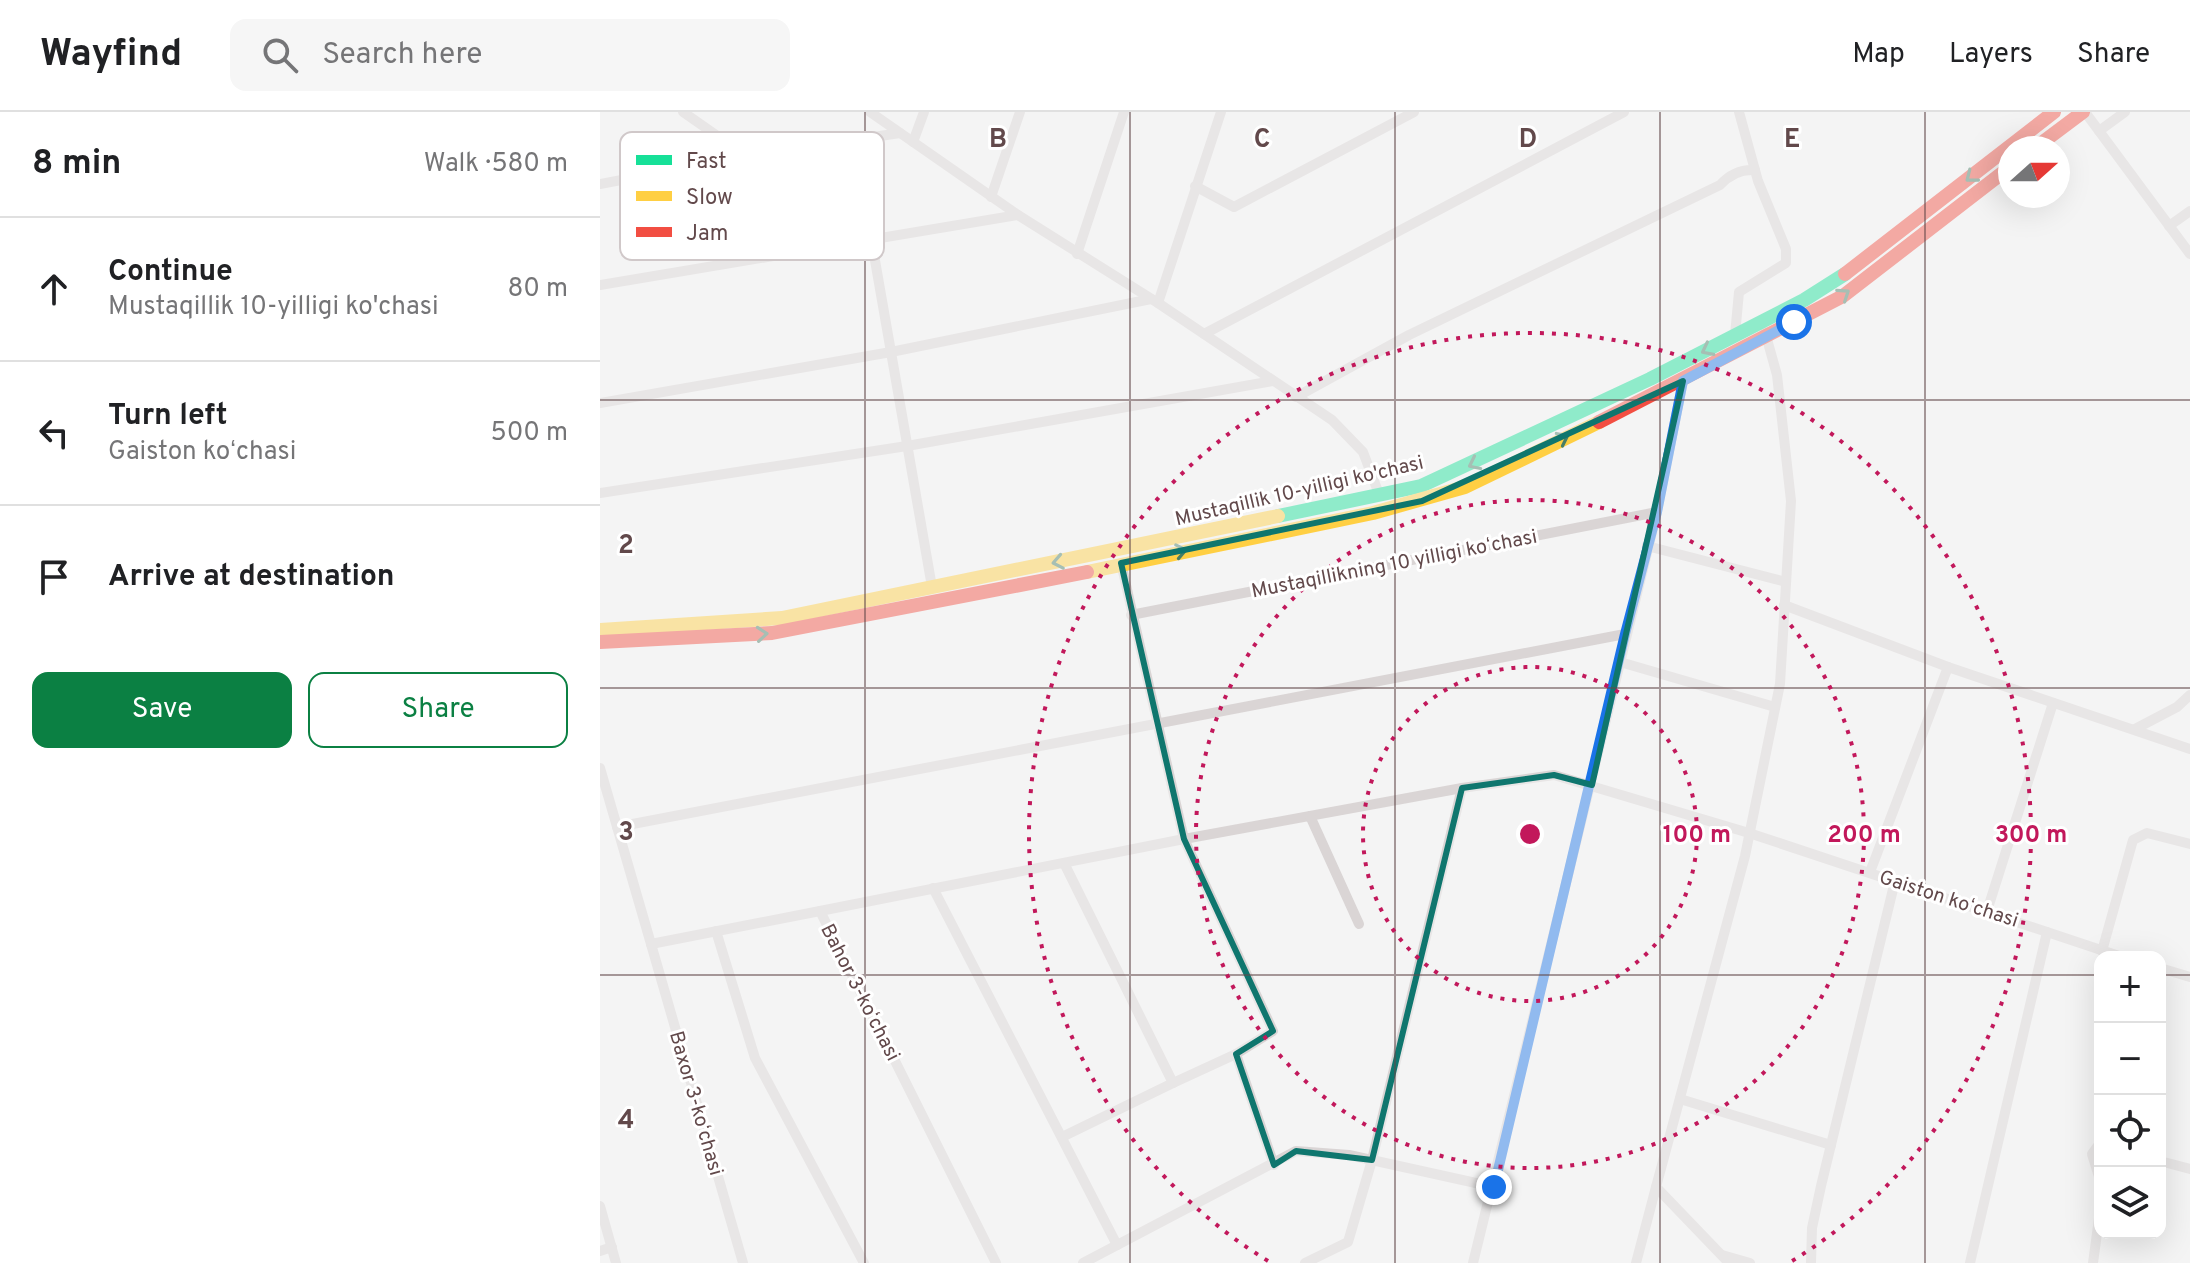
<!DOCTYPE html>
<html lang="en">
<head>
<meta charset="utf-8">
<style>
  :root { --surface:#fff; --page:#f6f6f6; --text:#202124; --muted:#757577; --line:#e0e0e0; --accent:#0b8043 }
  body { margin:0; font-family:Overpass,sans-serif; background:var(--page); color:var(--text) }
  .controls { position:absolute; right:24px; bottom:24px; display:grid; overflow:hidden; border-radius:16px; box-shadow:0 8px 32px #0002 }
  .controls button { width:72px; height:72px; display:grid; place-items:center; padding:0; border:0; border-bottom:2px solid var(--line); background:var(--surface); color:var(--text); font:40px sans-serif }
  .compass { position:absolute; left:1398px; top:24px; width:72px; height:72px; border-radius:50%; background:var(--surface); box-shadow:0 8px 32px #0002; rotate:69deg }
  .stop { position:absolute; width:24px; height:24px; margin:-18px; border:6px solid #1a73e8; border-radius:50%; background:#fff }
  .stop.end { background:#1a73e8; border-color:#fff; box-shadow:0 2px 8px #0008 }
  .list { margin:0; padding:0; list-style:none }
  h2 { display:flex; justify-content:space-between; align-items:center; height:104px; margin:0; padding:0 32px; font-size:34px }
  h2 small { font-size:26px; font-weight:400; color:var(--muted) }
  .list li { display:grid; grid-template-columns:52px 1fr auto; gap:24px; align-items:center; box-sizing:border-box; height:144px; padding:0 32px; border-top:2px solid var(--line) }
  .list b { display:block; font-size:30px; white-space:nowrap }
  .list p { margin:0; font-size:26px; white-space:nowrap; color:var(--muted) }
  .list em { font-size:26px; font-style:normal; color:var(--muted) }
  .actions { display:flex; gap:16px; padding:24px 32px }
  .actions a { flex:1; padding:18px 0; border:2px solid var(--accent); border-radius:16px; text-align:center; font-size:28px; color:var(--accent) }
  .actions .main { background:var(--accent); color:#fff }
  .icon { flex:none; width:44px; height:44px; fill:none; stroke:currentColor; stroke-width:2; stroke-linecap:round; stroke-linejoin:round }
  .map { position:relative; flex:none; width:1590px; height:1151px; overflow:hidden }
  header { display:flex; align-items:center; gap:48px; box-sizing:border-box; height:112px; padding:0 40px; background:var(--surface); border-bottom:2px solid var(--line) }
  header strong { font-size:38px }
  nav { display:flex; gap:44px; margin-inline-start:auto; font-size:28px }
  .search { width:560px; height:72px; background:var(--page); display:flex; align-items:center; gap:20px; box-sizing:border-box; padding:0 28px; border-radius:16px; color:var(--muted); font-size:30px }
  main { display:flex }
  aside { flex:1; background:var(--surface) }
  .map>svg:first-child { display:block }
</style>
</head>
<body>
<header>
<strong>Wayfind</strong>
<div class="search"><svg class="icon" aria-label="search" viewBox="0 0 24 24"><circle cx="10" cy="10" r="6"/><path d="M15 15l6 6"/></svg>Search here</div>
<nav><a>Map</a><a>Layers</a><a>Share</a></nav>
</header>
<main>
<aside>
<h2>8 min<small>Walk · 580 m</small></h2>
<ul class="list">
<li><svg class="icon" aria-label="ahead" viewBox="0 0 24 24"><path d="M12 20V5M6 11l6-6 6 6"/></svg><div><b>Continue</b><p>Mustaqillik 10-yilligi ko'chasi</p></div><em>80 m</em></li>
<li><svg class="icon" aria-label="left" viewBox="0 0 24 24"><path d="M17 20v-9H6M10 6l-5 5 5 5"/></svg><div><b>Turn left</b><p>Gaiston koʻchasi</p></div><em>500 m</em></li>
<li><svg class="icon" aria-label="arrive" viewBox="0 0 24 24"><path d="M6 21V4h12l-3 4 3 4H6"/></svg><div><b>Arrive at destination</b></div></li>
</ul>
<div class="actions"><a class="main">Save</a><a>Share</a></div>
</aside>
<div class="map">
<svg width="1590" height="1151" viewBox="0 0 1590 1151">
  <rect width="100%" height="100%" fill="#f4f4f4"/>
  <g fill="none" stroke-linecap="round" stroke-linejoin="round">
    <g stroke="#dad5d5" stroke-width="10">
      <path d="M83 0 146 44"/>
      <path d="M270 0 418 103 558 191 732 308 763 340 779 382"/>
      <path d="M1485 0 1590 142"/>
      <path d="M1499 19 1525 0"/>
      <path d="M254 28 332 475"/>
      <path d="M313 30 324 0"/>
      <path d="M0 72 146 44 300 21"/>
      <path d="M595 74 634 95 814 0"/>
      <path d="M391 85 420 0"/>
      <path d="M1569 114 1590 99"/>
      <path d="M477 142 524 0"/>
      <path d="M0 173 418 103"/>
      <path d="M558 191 621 0"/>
      <path d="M604 222 1024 0"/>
      <path d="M1135 223 1139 180 1186 151V137L1158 69 1139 0"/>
      <path d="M696 285 809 223 1120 73C1129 63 1140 57 1155 58"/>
      <path d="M0 291 291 240 551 187"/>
      <path d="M0 381 307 334 673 269"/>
      <path d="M1047 434 1186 470"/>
      <path d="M521 451 584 727 862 676 954 663 1149 721 1522 845"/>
      <path d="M1184 493 1348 555"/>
      <path d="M531 503 1057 400"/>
      <path d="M1020 550 1175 595"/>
      <path d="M1535 617 1577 595 1590 583"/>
      <path d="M0 656 51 832 220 799 396 1151"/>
      <path d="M710 704 759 812"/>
      <path d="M17 715 1025 522"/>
      <path d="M1270 760 1348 555 1590 637"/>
      <path d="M333 776 517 1133"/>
      <path d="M220 799 584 727 673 919 636 942"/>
      <path d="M1387 799 1453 591"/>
      <path d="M116 819 155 946 264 1151"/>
      <path d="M51 832 143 1151"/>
      <path d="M1502 839 1533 728 1547 721 1590 732"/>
      <path d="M1560 856 1590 865"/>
      <path d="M573 971 636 942 674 1053"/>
      <path d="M1080 987 1231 1033"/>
      <path d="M462 1025 573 971 464 751"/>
      <path d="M1500 1031 1492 1042 1500 1068"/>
      <path d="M1560 1049 1590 1057"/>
      <path d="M0 1094 16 1151"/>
      <path d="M0 1139 12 1135"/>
      <path d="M1122 1143 1150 1151"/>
      <path d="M483 1151 696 1039 749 1043 894 1075"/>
      <path d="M705 1151 748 1130 772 1048 862 676"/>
      <path d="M873 1151 1057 400 1083 269"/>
      <path d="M1036 1151 1056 1075"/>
      <path d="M1129 1151 1056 1075 1145 744 1180 572 1191 389 1177 263 1165 220"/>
      <path d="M1211 1151 1212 1116 1221 1074 1295 769"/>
      <path d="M1370 1151 1447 820"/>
      <path d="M1493 1151 1500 1099"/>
    </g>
    <path stroke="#16e098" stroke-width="14" d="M678 404 821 374 1050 267 1204 188 1245 162"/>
    <g stroke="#ffcf43" stroke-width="14">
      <path d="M487 460 773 401 865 375 999 310"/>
      <path d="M0 518 182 506 678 404"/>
    </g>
    <g stroke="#f24e42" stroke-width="14">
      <path d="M1435 36 1483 0"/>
      <path d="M1245 162 1454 0"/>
      <path d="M999 310 1243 184 1410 55"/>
      <path d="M0 530 172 521 487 460"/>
    </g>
  </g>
  <defs><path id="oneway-chevron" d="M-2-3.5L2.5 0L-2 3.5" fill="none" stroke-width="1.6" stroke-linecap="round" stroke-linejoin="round" transform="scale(2)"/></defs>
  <g stroke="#477e66">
    <use href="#oneway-chevron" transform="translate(1371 65) rotate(142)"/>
    <use href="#oneway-chevron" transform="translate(1244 182) rotate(-34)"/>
    <use href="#oneway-chevron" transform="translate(1107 238) rotate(153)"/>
    <use href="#oneway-chevron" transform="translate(963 326) rotate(-26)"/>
    <use href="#oneway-chevron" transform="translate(874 352) rotate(154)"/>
    <use href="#oneway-chevron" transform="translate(581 439) rotate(-11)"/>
    <use href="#oneway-chevron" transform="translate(458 450) rotate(169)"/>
    <use href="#oneway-chevron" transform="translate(162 522) rotate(-5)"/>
  </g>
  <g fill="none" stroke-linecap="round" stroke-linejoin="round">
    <path stroke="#1a73e8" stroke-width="10" d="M894 1075 1025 522 1057 400 1083 269 1194 210"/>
  </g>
  <path d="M0 0H1590V1151H0ZM1083 269 992 673 954 663 862 676 772 1048 696 1039 674 1053 636 942 673 919 584 727 521 451 822 389Z" fill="#f4f4f4" fill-opacity=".55" fill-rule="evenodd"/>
  <path fill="none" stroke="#0f766e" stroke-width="6" stroke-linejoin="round" d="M1083 269 992 673 954 663 862 676 772 1048 696 1039 674 1053 636 942 673 919 584 727 521 451 822 389Z"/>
  <path fill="none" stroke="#62494b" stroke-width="2" stroke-opacity="0.55" d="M265 0V1151M530 0V1151M795 0V1151M1060 0V1151M1325 0V1151M0 288H1590M0 576H1590M0 863H1500M1560 863H1590"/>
  <g fill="none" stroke="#c2185b" stroke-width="4" stroke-dasharray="4 8">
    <circle cx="930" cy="722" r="167"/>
    <circle cx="930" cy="722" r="334"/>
    <path d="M668 1149A501 501 0 1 1 1192 1149"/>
  </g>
  <g text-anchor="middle" stroke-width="6" stroke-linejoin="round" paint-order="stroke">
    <g font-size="20" fill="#62494b" stroke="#fff">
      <text transform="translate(699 378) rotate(-13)" y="7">Mustaqillik 10-yilligi ko'chasi</text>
      <text transform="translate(794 451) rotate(-11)" y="7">Mustaqillikning 10 yilligi koʻchasi</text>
      <text transform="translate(1349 786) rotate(18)" y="7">Gaiston koʻchasi</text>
      <text transform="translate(261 880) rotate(63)" y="7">Bahor 3-koʻchasi</text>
      <text transform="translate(97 991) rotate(74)" y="7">Baxor 3-koʻchasi</text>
    </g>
  </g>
  <rect x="20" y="20" width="264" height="128" rx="12" fill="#fff" stroke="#d0c8c9" stroke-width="2"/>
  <rect x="36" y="43" width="36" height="10" fill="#16e098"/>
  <rect x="36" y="79" width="36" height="10" fill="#ffcf43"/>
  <rect x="36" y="115" width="36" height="10" fill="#f24e42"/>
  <g font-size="22" fill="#62494b">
    <text x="86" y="56">Fast</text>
    <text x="86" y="92">Slow</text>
    <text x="86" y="128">Jam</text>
  </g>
  <g font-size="26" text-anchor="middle" font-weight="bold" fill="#62494b" stroke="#fff" stroke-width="6" stroke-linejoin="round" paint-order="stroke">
    <text x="398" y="35">B</text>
    <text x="662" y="35">C</text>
    <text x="928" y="35">D</text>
    <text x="1192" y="35">E</text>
    <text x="26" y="441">2</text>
    <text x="26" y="728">3</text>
    <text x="26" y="1016">4</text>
  </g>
  <circle cx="930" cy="722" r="12" fill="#c2185b" stroke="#fff" stroke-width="4"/>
  <g font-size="24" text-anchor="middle" font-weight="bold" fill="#c2185b" stroke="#fff" stroke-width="6" stroke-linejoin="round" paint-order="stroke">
    <text x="1097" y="730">100 m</text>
    <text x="1264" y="730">200 m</text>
    <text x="1431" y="730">300 m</text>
  </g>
</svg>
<div class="controls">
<button>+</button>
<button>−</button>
<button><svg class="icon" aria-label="locate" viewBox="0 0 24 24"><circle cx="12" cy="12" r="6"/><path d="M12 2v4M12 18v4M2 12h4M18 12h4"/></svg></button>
<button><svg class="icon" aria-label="layers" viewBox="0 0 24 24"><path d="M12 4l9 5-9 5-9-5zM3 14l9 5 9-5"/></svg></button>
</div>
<svg class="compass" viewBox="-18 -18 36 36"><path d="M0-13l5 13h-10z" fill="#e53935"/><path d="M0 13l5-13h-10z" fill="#757577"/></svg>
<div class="stop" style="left:1194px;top:210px"></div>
<div class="stop end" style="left:894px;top:1075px"></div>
</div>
</main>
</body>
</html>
